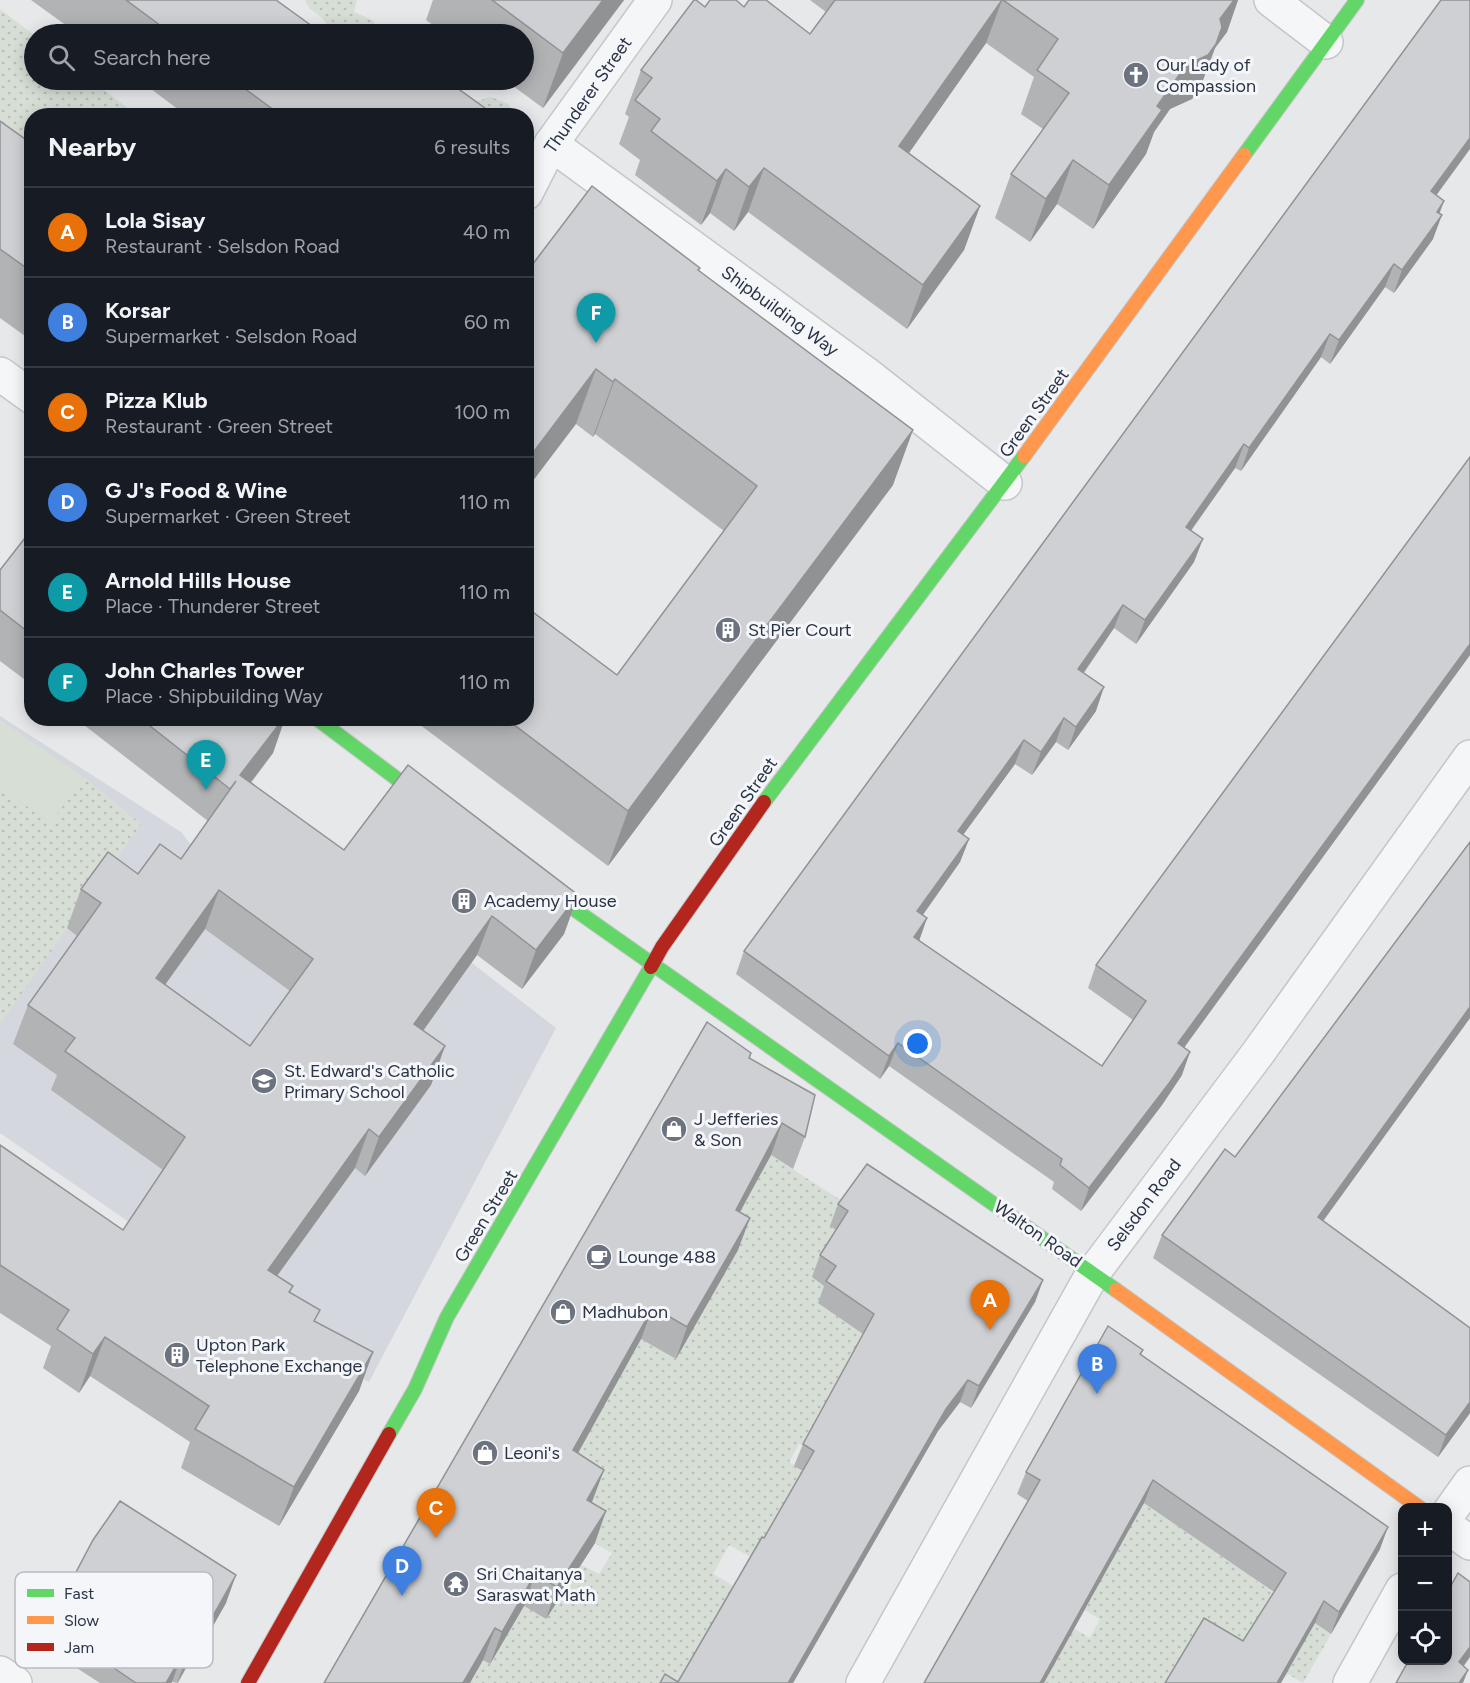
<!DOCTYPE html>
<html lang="en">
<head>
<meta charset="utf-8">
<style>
  :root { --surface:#171b24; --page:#242831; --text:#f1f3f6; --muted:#9ea1a6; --line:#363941; --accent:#1a73e8 }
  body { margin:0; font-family:Figtree,sans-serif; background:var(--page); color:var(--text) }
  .controls { position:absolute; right:18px; bottom:18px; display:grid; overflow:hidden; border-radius:12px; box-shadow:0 3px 15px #0003 }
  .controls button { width:54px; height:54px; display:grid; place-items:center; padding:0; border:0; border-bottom:2px solid var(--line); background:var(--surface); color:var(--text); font:30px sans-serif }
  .you { position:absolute; left:918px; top:1044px; width:21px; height:21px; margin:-15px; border:4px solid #fff; border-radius:50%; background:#1a73e8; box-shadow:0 0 0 9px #1a73e833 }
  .badge { display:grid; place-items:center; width:39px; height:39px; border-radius:50%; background:var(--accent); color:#fff; font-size:20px; font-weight:700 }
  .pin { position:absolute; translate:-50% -50px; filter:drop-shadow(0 2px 3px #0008) }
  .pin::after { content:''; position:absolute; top:32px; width:21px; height:18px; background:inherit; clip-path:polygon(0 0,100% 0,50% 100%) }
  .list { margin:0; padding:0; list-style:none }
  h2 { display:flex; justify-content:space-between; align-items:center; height:78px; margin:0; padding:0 24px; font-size:26px }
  h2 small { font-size:20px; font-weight:400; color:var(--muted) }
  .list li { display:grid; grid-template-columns:39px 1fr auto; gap:18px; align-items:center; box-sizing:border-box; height:90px; padding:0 24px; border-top:2px solid var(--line) }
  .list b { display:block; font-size:22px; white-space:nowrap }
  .list p { margin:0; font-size:20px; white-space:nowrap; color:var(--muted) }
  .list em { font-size:20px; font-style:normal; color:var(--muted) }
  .icon { flex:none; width:33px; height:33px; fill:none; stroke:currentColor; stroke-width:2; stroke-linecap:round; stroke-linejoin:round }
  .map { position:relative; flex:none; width:1470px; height:1683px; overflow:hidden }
  .search { position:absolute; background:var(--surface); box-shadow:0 3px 15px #0003; left:24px; top:24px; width:510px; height:66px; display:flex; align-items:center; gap:15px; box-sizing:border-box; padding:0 21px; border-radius:33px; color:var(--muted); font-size:22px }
  .panel { position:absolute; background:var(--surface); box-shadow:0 3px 15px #0003; left:24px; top:108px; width:510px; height:618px; border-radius:24px }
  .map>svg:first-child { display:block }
</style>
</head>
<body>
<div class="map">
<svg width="1470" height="1683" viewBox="0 0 1470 1683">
  <defs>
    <pattern id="park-dots" width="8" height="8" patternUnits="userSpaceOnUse" patternTransform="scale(1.5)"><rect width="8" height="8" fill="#d6ded6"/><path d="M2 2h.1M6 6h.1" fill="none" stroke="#b8bfb9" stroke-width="1.8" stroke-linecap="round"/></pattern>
  </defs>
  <rect width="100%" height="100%" fill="#e6e8ea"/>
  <path fill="#d4d7dd" d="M0 716 181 832 205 862 251 792 556 1028 369 1382 323 1356 0 1133Z"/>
  <g fill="url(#park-dots)">
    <path d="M305 0H357L354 12 374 21 376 34H329C327 12 310 16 305 0Z"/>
    <path d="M0 9 34 35V80H91L137 115 32 116 31 192 0 168Z"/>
    <path d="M491 97 508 104 515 115 462 116 473 102Z"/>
    <path d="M83 776 141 824 0 1024V788L51 823Z"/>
    <path d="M753 1144 847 1204 840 1233 899 1338 817 1454 799 1444 789 1462 806 1473 756 1560 729 1545 713 1574 739 1589 683 1683H471L478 1670 468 1664 464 1571 546 1619 563 1593 574 1561 599 1574 612 1553 543 1513 561 1481 609 1320 676 1359 738 1249 670 1210Z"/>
    <path d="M1141 1501 1182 1528 1221 1501 1195 1538 1230 1562 1276 1541 1251 1577 1331 1634 1303 1683 1288 1674 1285 1678 1243 1650 1179 1683H1044L1062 1651 1021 1626 1033 1605 1090 1638 1100 1619 1085 1610 1096 1590 1057 1567Z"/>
  </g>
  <path fill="#d6ded6" d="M0 720 83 776 51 823 0 788Z"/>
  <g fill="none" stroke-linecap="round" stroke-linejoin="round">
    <g stroke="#c4c6c8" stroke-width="36">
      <g id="street">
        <path d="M1271 0 1326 42"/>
        <path d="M551 144 865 373 1005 483"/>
        <path d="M526 193 551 144 655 0"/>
        <path d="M0 374 32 397"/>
        <path d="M1448 1514 1470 1483"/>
        <path d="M1448 1527 1470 1543"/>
        <path d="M0 1673 15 1683"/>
        <path d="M863 1683 1093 1273 1258 1053 1470 757"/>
        <path d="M1350 1683 1402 1590"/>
      </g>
    </g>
    <g stroke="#c4c6c8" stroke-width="16">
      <g id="fast">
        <path d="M1244 155 1357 0"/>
        <path d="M316 718 433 806"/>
        <path d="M764 802 1024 456"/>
        <path d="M537 883 1116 1290"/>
        <path d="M389 1434 415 1389 447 1317 651 967"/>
      </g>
    </g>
    <g stroke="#c4c6c8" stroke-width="16">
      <g id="slow">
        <path d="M1024 456 1244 155"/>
        <path d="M1116 1290 1420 1508"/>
      </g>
    </g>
    <g stroke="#c4c6c8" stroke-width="16">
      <g id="jam">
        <path d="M651 967 662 947 764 802"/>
        <path d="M248 1683 389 1434"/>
      </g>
    </g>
    <use href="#street" stroke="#f5f6f7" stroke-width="33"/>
    <use href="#fast" stroke="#63d668" stroke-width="14"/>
    <use href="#slow" stroke="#ff974d" stroke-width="14"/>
    <use href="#jam" stroke="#b3261e" stroke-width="14"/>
  </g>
  <g fill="#b1b3b5" fill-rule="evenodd">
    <path d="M31 0H276L323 34H78Z"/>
    <path d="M433 0H624L543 108 505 80H524V34H445L426 20Z"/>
    <path d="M810 0H1238L1227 32 1215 48 1200 88 1192 99 1170 109 1154 132 1146 154 1093 229 1057 204 1030 242 995 218 1011 174 1043 129 1021 114 1034 77 986 43 909 153 980 206 964 250 907 329 748 212 734 231 710 213 701 225 635 175 640 160 619 144 629 117 625 114 641 70 705 7H744L810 34 826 12Z"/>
    <path d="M139 80H376L381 83 496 116H187Z"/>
    <path d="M0 121 32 144V341L0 318Z"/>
    <path d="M1436 195 1439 214 1433 239 1394 293 1385 287 1330 364 1321 357 1241 471 1235 468 1191 531 1194 562 1136 644 1114 628 1084 673 1096 711 1068 750 1056 742 1032 775 1015 764 963 835 969 839 960 862 923 915 927 918 919 941 1102 1066 1133 1020 1088 988 1096 965 1470 457V655L1184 1047 1182 1075 1162 1105 1081 1211 1052 1189 1054 1182 889 1066 880 1079 736 974 744 951Z"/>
    <path d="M700 268 699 270 893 485 608 866 411 718H526L617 675 724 531 595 434 593 437 576 424 526 273Z"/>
    <path d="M32 529V685L0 661V570Z"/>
    <path d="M75 718H285L273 753 251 783 344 850 578 895 564 934 522 989 477 955 423 1031 445 1046 431 1085 365 1176 355 1168 277 1276 293 1286 290 1293 316 1322 373 1352 359 1391 279 1526 181 1468 190 1442 90 1376 79 1393 43 1368 51 1346 0 1313V1145L123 1230 163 1170 51 1090 57 1075 13 1044 28 1005 77 936 67 928 81 889 138 874 181 859 208 821ZM205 929 290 991 250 1046 165 984Z"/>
    <path d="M1470 1018 1323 1221 1470 1328V1413L1438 1457 1153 1258 1162 1235 1235 1157Z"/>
    <path d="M749 1058 805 1137 793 1169 771 1155 740 1212 738 1250 676 1359 641 1339 578 1453 592 1503 595 1543 546 1619 524 1606 490 1664 483 1660 470 1683H324Z"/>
    <path d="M838 1204 1043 1280 1035 1302 971 1408 960 1402 938 1431 793 1683H660L678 1682 764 1538 803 1471 794 1466 803 1444 863 1334 818 1303 824 1286 812 1277 820 1255 836 1230 830 1226Z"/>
    <path d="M1143 1350 1141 1355 1380 1549 1331 1634 1315 1623 1243 1641 1274 1592 1144 1503 1028 1501 1017 1494 1026 1472Z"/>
    <path d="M226 1603 192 1663 190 1661 178 1683 172 1682 171 1683H100L55 1654 58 1648 45 1640 55 1612Z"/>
  </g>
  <g fill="#909294">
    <path d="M603 0H624L543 108 563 53Z"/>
    <path d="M1002 0 986 43 883 190 899 146Z"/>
    <path d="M1234 0H1238L1227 32 1215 48 1200 88 1192 99 1170 109 1154 132 1146 154 1093 229 1109 185 1157 106Z"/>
    <path d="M1470 138V149L1422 215 1431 191Z"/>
    <path d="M1073 160 1057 204 1030 242 1046 199Z"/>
    <path d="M764 168 748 212 734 231 749 187Z"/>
    <path d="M726 169 710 213 701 225 717 181Z"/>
    <path d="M1444 201 1436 223 1442 215 1433 239 1394 293 1402 270 1437 212Z"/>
    <path d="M980 206 964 250 907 329 923 285Z"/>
    <path d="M1394 264 1385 287 1330 364 1339 340Z"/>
    <path d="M1330 334 1321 357 1241 471 1249 448Z"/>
    <path d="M596 369 576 424 526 490V462Z"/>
    <path d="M615 379 595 434 593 437 613 382Z"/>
    <path d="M913 430 893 485 608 866 628 811Z"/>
    <path d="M1244 444 1235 468 1177 550 1186 527Z"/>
    <path d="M1203 539 1194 562 1136 644 1145 620Z"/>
    <path d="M1123 605 1114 628 1070 692 1078 669Z"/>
    <path d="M1470 644V655L1170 1067 1178 1043Z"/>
    <path d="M1104 687 1096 711 1068 750 1076 727Z"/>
    <path d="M284 718H285L273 753 226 814 240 775Z"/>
    <path d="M1064 718 1056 742 1032 775 1041 752Z"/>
    <path d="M1024 740 1015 764 949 854 958 831Z"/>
    <path d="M969 839 960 862 909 934 917 911Z"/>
    <path d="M219 890 205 929 142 1017 156 978Z"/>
    <path d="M578 895 564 934 522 989 536 950Z"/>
    <path d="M492 916 477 955 400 1063 414 1024Z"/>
    <path d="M927 918 919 941 914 937Z"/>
    <path d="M1470 1007V1018L1310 1239 1318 1217Z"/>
    <path d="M898 1043 889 1066 880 1079 889 1056Z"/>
    <path d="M445 1046 431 1085 365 1176 379 1137Z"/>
    <path d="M1190 1052 1182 1075 1162 1105 1081 1211 1089 1188Z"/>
    <path d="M782 1123 771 1155 724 1241 736 1210Z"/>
    <path d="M369 1129 355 1168 253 1309 268 1270Z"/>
    <path d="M750 1218 738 1250 676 1359 687 1327Z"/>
    <path d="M1043 1280 1035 1302 971 1408 979 1386Z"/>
    <path d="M653 1307 641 1339 562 1482 573 1450Z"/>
    <path d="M105 1337 90 1376 79 1393 93 1354Z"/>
    <path d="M373 1352 359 1391 279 1526 294 1487Z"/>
    <path d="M968 1380 960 1402 938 1431 793 1683H788L946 1409Z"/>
    <path d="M1470 1402V1413L1438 1457 1446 1435Z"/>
    <path d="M604 1470 592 1502 575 1532 587 1500Z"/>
    <path d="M1153 1480 1144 1503 1044 1683H1040Z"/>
    <path d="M606 1511 595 1543 546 1619 557 1587Z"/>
    <path d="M1388 1527 1380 1549 1331 1634 1339 1612Z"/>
    <path d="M535 1574 524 1606 490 1664 502 1632Z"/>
    <path d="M236 1575 226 1603 192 1663 202 1635Z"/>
    <path d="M1324 1601 1315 1623 1281 1683H1277Z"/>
    <path d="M495 1628 483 1660 470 1683H463Z"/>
    <path d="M200 1634 190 1661 177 1683 187 1657Z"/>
    <path d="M1470 1647V1657L1452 1683 1459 1662Z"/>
    <path d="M182 1655 172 1682 171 1683H166Z"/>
    <path d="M1468 1670 1463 1683H1459Z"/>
  </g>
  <g fill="#ced0d3" stroke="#909294" stroke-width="1.5" fill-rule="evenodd">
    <path d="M126 0H276L323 34H172Z"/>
    <path d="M492 0H603L563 53Z"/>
    <path d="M694 0H696L705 7 710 0H736L744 7 749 0H766L810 34 835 0H1002L899 146 980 206 923 285 764 168 749 187 726 169 717 181 651 131 660 119 635 100 652 78 641 70Z"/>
    <path d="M1003 0H1234L1220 19 1222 27 1216 44 1208 55 1186 65 1157 106 1162 110 1109 185 1073 160 1046 199 1011 174 1069 93 1037 70 1058 39Z"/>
    <path d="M1441 0H1470V138L1431 191 1444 201 1437 212 1442 215 1402 270 1394 264 1339 340 1330 334 1249 448 1244 444 1186 527 1203 539 1145 620 1123 605 1078 669 1104 687 1076 727 1064 718 1041 752 1024 740 958 831 969 839 917 911 927 918 914 937 1102 1066 1146 1001 1096 965 1470 457V644L1178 1043 1190 1052 1170 1082 1089 1188 1060 1165 1062 1159 898 1043 889 1056 744 951Z"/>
    <path d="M233 80H376L381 83 383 80H446L496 116H282Z"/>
    <path d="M0 121 32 144V272L0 249Z"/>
    <path d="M592 186 700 268 698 270 913 430 628 811 505 718H526V607L617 675 757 486 615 379 613 382 596 369 526 462V273Z"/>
    <path d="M32 529V635L0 610V570Z"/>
    <path d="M140 718H284L240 775 344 850 408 765 578 895 536 950 492 916 414 1024 445 1046 379 1137 369 1129 268 1270 293 1286 289 1292 320 1310 314 1321 373 1352 294 1487 195 1429 209 1406 105 1337 93 1354 57 1329 69 1310 0 1265V1145L123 1230 185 1137 65 1051 75 1038 28 1005 101 903 81 889 108 852 138 874 160 844 181 859 236 781 230 789ZM219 890 313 959 250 1046 156 978Z"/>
    <path d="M1470 842V1007L1318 1217 1470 1328V1402L1446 1435 1162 1235 1225 1149 1235 1157Z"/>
    <path d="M707 1022 751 1053 749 1058 815 1095 805 1137 782 1123 736 1210 750 1218 687 1327 653 1307 573 1450 604 1470 587 1500 606 1511 557 1587 535 1574 502 1632 495 1628 463 1683H324Z"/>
    <path d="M867 1164 1043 1280 979 1386 968 1380 946 1409 788 1683H660L665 1674 678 1682 762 1537 764 1538 814 1451 803 1444 874 1314 826 1281 836 1266 820 1255 848 1211 838 1204Z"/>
    <path d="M1108 1326 1143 1350 1140 1354 1388 1527 1339 1612 1324 1601 1277 1683H1165L1204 1618 1243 1641 1286 1573 1153 1480 1040 1683H924L1040 1480 1026 1472Z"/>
    <path d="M120 1501 236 1575 202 1635 200 1634 187 1657 182 1655 166 1683H136L111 1666 115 1659 65 1627 69 1621 55 1612 93 1540Z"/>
    <path d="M1458 1573 1470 1582V1647L1459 1662 1468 1670 1459 1683H1396L1409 1660H1448V1591Z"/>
  </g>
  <defs>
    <g id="church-disc" transform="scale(1.35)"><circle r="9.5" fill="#6c737f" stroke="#f4f6f9"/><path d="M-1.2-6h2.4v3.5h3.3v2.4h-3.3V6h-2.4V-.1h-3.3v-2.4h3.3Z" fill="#fff"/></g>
    <g id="building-disc" transform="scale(1.35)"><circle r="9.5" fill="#6c737f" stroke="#f4f6f9"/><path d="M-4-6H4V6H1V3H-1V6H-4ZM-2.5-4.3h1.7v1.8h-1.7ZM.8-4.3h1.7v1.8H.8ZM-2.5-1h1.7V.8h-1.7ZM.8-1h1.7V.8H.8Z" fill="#fff"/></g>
    <g id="school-disc" transform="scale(1.35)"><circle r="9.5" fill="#6c737f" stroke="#f4f6f9"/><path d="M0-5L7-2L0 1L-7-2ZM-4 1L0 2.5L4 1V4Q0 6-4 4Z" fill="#fff"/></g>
    <g id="shop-disc" transform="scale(1.35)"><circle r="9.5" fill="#6c737f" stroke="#f4f6f9"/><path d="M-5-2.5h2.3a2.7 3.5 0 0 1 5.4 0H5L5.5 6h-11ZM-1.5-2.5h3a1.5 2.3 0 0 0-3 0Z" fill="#fff"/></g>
    <g id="cafe-disc" transform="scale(1.35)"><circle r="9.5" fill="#6c737f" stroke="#f4f6f9"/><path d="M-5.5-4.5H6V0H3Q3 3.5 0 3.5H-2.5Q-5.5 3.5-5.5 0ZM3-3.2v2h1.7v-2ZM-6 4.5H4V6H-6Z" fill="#fff"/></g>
    <g id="temple-disc" transform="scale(1.35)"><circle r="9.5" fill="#6c737f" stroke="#f4f6f9"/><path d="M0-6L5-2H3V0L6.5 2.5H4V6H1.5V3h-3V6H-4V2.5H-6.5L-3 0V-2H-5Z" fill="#fff"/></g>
  </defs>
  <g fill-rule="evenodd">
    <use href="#church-disc" x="1136" y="75"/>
    <use href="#building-disc" x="728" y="630"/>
    <use href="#building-disc" x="464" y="901"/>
    <use href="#school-disc" x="264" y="1081"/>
    <use href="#shop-disc" x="674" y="1129"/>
    <use href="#cafe-disc" x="599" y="1257"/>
    <use href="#shop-disc" x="563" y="1312"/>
    <use href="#building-disc" x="177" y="1355"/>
    <use href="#shop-disc" x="485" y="1453"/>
    <use href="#temple-disc" x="456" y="1584"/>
  </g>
  <g text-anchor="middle" stroke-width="6" stroke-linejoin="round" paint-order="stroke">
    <g font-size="18" fill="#2b3445" stroke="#f4f6f9" text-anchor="start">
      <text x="1156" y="71">Our Lady of<tspan x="1156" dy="21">Compassion</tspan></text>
      <text x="748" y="636">St Pier Court</text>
      <text x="484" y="907">Academy House</text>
      <text x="284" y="1077">St. Edward's Catholic<tspan x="284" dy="21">Primary School</tspan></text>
      <text x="694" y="1125">J Jefferies<tspan x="694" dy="21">&amp; Son</tspan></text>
      <text x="618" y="1263">Lounge 488</text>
      <text x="582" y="1318">Madhubon</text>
      <text x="196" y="1351">Upton Park<tspan x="196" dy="21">Telephone Exchange</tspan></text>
      <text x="504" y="1459">Leoni's</text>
      <text x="476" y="1580">Sri Chaitanya<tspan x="476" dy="21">Saraswat Math</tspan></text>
    </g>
    <g font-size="18" fill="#2b3445" stroke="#f4f6f9">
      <text transform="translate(588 95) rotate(-55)" y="6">Thunderer Street</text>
      <text transform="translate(780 311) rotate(36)" y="6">Shipbuilding Way</text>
      <text transform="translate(1034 413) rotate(-54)" y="6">Green Street</text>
      <text transform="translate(743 802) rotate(-55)" y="6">Green Street</text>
      <text transform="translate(1144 1205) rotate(-53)" y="6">Selsdon Road</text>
      <text transform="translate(486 1216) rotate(-59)" y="6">Green Street</text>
      <text transform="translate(1038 1234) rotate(35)" y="6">Walton Road</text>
    </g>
  </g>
  <rect x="15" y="1572" width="198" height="96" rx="9" fill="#f4f6f9" stroke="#b8bcc3" stroke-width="1.5"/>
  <rect x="27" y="1589" width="27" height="8" fill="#63d668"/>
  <rect x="27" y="1616" width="27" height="8" fill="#ff974d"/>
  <rect x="27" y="1643" width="27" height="8" fill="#b3261e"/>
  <g font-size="16" fill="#2b3445">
    <text x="64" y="1599">Fast</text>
    <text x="64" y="1626">Slow</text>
    <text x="64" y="1653">Jam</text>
  </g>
</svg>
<div class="controls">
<button>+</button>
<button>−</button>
<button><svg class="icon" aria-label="locate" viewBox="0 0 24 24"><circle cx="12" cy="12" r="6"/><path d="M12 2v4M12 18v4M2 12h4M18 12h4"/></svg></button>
</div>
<div class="you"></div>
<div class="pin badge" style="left:990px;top:1330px;background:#e8710a">A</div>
<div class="pin badge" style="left:1097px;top:1394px;background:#3f7fe0">B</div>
<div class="pin badge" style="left:436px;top:1538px;background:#e8710a">C</div>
<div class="pin badge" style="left:402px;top:1596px;background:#3f7fe0">D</div>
<div class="pin badge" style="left:206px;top:790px;background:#0f9aa8">E</div>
<div class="pin badge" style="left:596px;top:343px;background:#0f9aa8">F</div>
<div class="search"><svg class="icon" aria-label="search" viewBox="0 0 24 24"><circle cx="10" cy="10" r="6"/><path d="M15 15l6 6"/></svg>Search here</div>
<section class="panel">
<h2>Nearby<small>6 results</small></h2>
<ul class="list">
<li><span class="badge" style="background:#e8710a">A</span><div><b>Lola Sisay</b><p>Restaurant · Selsdon Road</p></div><em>40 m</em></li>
<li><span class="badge" style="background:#3f7fe0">B</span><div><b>Korsar</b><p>Supermarket · Selsdon Road</p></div><em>60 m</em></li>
<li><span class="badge" style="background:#e8710a">C</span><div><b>Pizza Klub</b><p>Restaurant · Green Street</p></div><em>100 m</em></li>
<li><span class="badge" style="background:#3f7fe0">D</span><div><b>G J's Food &amp; Wine</b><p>Supermarket · Green Street</p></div><em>110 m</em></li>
<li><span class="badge" style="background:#0f9aa8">E</span><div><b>Arnold Hills House</b><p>Place · Thunderer Street</p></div><em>110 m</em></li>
<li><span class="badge" style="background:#0f9aa8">F</span><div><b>John Charles Tower</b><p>Place · Shipbuilding Way</p></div><em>110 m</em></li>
</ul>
</section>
</div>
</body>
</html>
